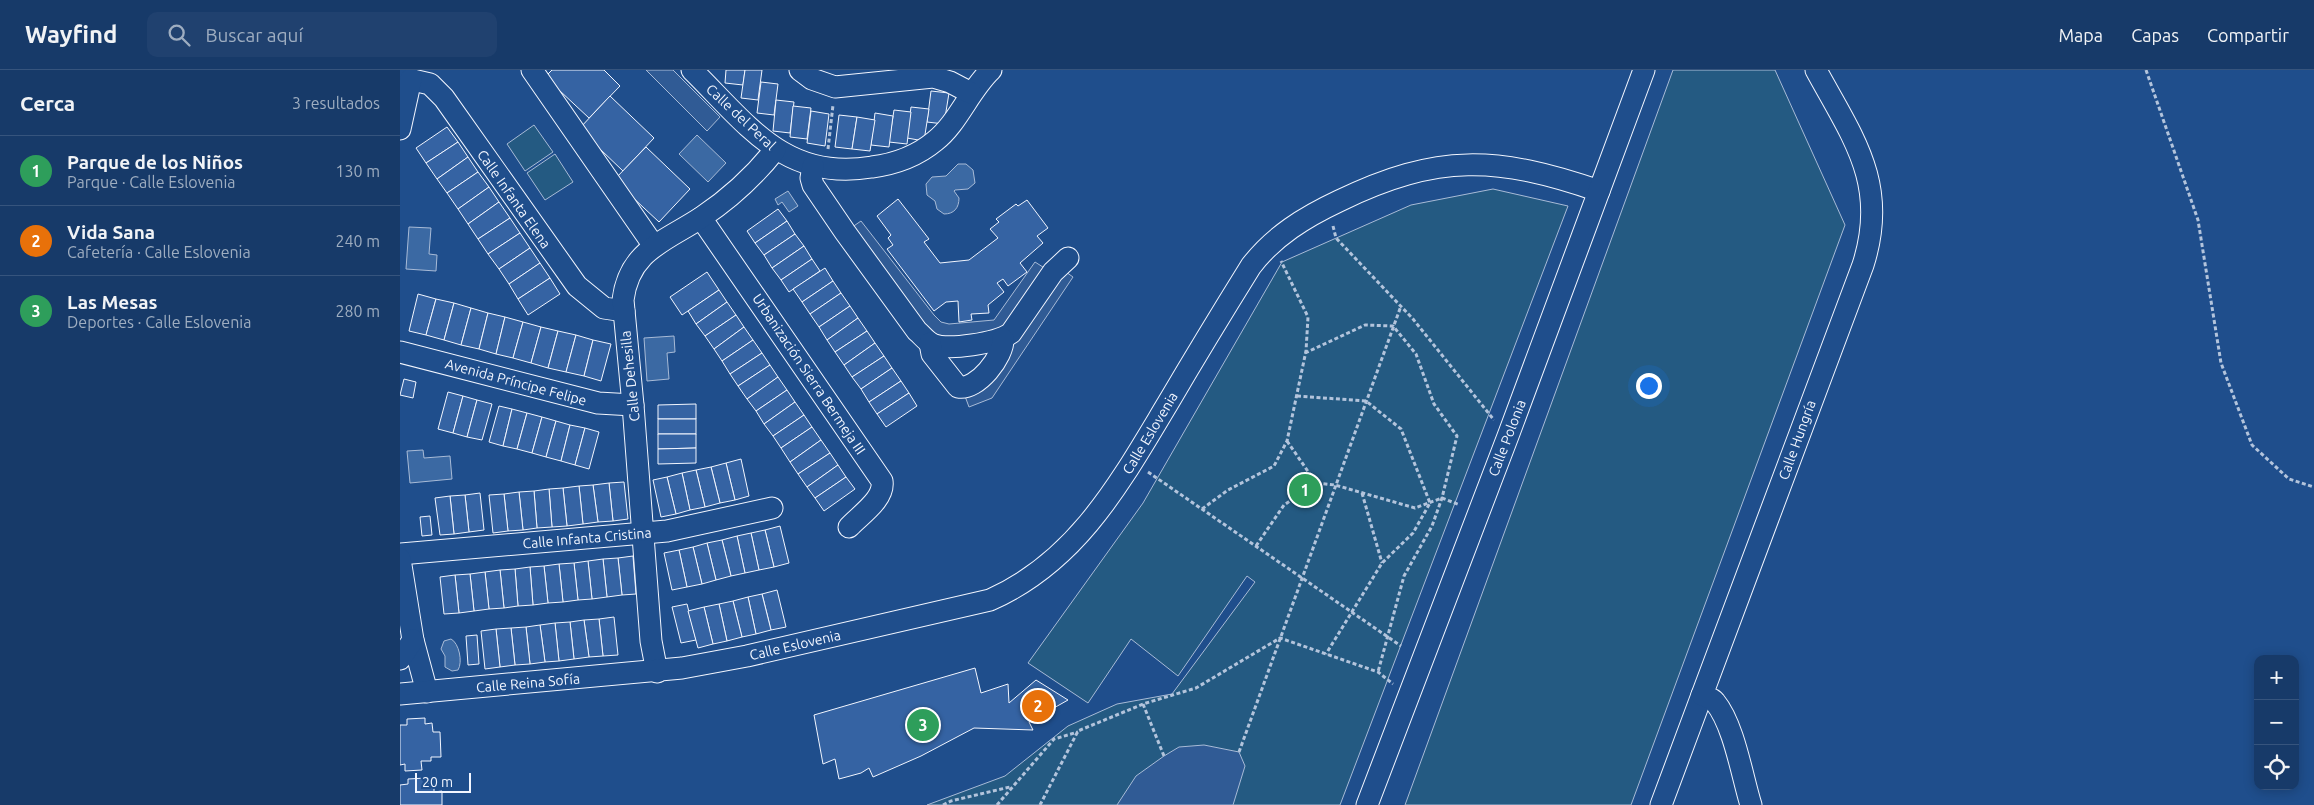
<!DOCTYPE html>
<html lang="es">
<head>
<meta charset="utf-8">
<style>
  :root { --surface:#173a69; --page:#20416f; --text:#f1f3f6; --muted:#9eadc0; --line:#36547d; --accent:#ea580c }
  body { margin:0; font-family:Ubuntu,sans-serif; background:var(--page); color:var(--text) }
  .controls { position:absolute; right:15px; bottom:15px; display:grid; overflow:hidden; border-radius:10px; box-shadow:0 2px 12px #0003 }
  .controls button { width:45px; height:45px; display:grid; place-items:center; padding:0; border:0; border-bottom:1px solid var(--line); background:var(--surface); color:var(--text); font:25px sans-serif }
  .scale { position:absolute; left:15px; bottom:12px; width:56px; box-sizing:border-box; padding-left:5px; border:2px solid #f2f6ff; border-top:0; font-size:14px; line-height:18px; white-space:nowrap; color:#f2f6ff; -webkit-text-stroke:4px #1f4e8c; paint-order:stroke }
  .you { position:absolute; left:1248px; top:315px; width:18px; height:18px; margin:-12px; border:4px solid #fff; border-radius:50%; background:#1a73e8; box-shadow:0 0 0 8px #1a73e833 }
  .badge { display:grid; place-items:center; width:32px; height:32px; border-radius:50%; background:var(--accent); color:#fff; font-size:16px; font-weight:700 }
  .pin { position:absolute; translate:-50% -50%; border:2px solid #fff; box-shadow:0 1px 5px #0006 }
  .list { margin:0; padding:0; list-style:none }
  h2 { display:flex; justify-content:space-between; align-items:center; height:65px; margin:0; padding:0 20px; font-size:21px }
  h2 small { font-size:16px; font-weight:400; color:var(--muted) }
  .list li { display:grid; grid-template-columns:32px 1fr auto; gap:15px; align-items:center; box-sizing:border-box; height:70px; padding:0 20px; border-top:1px solid var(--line) }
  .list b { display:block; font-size:19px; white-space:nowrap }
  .list p { margin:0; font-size:16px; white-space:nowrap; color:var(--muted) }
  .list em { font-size:16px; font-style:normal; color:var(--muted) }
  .icon { flex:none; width:28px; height:28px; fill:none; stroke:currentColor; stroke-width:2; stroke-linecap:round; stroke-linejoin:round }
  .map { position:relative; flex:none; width:1914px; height:735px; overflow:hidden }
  header { display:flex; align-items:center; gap:30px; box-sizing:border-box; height:70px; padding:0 25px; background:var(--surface); border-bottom:1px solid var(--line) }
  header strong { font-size:24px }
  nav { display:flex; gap:28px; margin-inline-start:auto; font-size:18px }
  .search { width:350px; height:45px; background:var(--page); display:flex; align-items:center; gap:12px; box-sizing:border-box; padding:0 18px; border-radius:10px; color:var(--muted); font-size:19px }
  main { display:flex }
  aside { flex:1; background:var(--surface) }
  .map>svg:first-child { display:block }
</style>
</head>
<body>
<header>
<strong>Wayfind</strong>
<div class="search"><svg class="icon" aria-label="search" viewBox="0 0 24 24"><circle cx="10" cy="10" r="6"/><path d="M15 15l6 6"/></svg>Buscar aquí</div>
<nav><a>Mapa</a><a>Capas</a><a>Compartir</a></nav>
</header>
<main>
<aside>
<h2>Cerca<small>3 resultados</small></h2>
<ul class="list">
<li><span class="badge" style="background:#2e9e5b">1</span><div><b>Parque de los Niños</b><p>Parque · Calle Eslovenia</p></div><em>130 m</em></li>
<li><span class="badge" style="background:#e8710a">2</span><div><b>Vida Sana</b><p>Cafetería · Calle Eslovenia</p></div><em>240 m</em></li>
<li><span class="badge" style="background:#2e9e5b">3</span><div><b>Las Mesas</b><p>Deportes · Calle Eslovenia</p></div><em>280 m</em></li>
</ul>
</aside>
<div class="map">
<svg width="1914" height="735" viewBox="0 0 1914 735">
  <rect width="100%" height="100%" fill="#1f4e8c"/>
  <g fill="#245a82" stroke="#a8bbd7">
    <path d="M1273 0H1375L1445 155 1231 735H1005Z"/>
    <path d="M134 55 153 82 125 101 107 74Z"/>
    <path d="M155 84 173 112 145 130 127 103Z"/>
    <path d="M1093 119 1168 136 940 735H527L605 706 668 656 717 634 772 624 855 512 847 506 778 606 731 569 688 633 628 593 743 433 882 192 1011 135Z"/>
  </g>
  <g fill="#305b95" stroke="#a8bbd7">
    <path d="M246 0H273L320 47 307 61Z"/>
    <path d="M461 151 534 245 541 252 549 254 594 250 635 192 646 199 659 197 673 207 592 328 569 337 562 318 600 281 541 276 445 162Z"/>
    <path d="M804 675 839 682 845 696 833 735H717L736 706 764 686 779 677Z"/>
  </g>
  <g fill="#3b69a3" stroke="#a8bbd7">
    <path d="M297 65 326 93 308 112 279 84Z"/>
    <path d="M558 94H566L573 100 575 113 568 119 555 120 554 121 559 128C559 138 554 144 544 144L537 139 535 131 527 125 526 114 532 107 546 106Z"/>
    <path d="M388 121 398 136 389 142 382 132 378 135 375 129Z"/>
    <path d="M9 157 31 158 29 184 37 185 36 201 6 199Z"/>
    <path d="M274 266 275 282 267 283 269 309 247 311 244 268Z"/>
    <path d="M23 380 24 388 50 386 52 409 10 413 7 381Z"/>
    <path d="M51 569C59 573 63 592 58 600L52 601 45 597V586L41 579 44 571Z"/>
  </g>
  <g fill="#3563a3" stroke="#f2f6ff">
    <path d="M152 0H204L220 16 189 48 145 7Z"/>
    <path d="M326 0H345L343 15 325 13Z"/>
    <path d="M345 0H362L358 30 341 28Z"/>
    <path d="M361 12 378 14 374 45 357 43Z"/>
    <path d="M531 21 549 23 544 54 527 52Z"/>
    <path d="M210 26 254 68 223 101 179 59Z"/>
    <path d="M376 30 394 32 390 63 373 61Z"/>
    <path d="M393 36 411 38 407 69 390 67Z"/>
    <path d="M511 37 529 39 524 71 507 68Z"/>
    <path d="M494 40 511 42 507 74 489 72Z"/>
    <path d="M411 41 429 44 425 76 407 73Z"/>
    <path d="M475 43 493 46 489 77 471 75Z"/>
    <path d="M439 45 457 47 452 79 435 77Z"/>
    <path d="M457 47 475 50 470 81 452 79Z"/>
    <path d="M47 57 58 72 26 93 16 78Z"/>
    <path d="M58 72 68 87 37 109 26 93Z"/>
    <path d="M246 77 290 119 259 152 214 110Z"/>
    <path d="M68 87 78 102 47 123 37 109Z"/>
    <path d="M78 102 89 117 58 139 47 123Z"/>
    <path d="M89 117 99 132 68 154 58 139Z"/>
    <path d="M498 129 529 169 524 172 540 193 569 190 598 168 590 159 599 152 596 149 616 134 618 136 627 130 648 158 637 166 643 173 620 193 627 202 608 216 603 209 597 213 604 222 588 235 589 243 571 244 572 250 559 252 558 231 546 232 534 241 487 179 493 175 488 168 491 165 477 146Z"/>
    <path d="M99 132 110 148 78 169 68 154Z"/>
    <path d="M378 139 387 151 355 173 347 161Z"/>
    <path d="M110 148 120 163 88 184 78 169Z"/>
    <path d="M387 151 395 164 364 185 355 173Z"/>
    <path d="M120 163 130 178 99 199 88 184Z"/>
    <path d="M395 164 404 176 372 198 364 185Z"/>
    <path d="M404 176 412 189 381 210 372 198Z"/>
    <path d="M130 178 140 193 109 214 99 199Z"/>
    <path d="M412 189 420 201 389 222 381 210Z"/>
    <path d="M140 193 150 208 118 229 109 214Z"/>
    <path d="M425 198 433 211 402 232 393 219Z"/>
    <path d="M307 202 319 220 282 245 270 227Z"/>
    <path d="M150 208 160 224 128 245 118 229Z"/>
    <path d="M433 211 441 223 410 244 402 232Z"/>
    <path d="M319 220 327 232 296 254 288 241Z"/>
    <path d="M441 223 450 236 419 257 410 244Z"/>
    <path d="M18 224 36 229 26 265 9 261Z"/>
    <path d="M36 229 54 233 44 270 26 265Z"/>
    <path d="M327 232 336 245 305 266 296 254Z"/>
    <path d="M54 233 71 238 61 275 44 270Z"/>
    <path d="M450 236 458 248 427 270 419 257Z"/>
    <path d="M71 238 88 243 79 279 61 275Z"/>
    <path d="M88 243 105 247 96 284 79 279Z"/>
    <path d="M336 245 344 257 314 279 305 266Z"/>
    <path d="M105 247 123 252 113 288 96 284Z"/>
    <path d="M458 248 467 261 435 282 427 270Z"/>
    <path d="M123 252 141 257 131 293 113 288Z"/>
    <path d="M141 257 158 261 148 298 131 293Z"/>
    <path d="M344 257 353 270 322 291 314 279Z"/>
    <path d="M158 261 176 265 166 302 148 298Z"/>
    <path d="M467 261 475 273 444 295 435 282Z"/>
    <path d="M176 265 193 270 184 306 166 302Z"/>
    <path d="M193 270 211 274 201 311 184 306Z"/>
    <path d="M353 270 362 283 330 304 322 291Z"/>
    <path d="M475 273 484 286 452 307 444 295Z"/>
    <path d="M362 283 370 295 338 316 330 304Z"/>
    <path d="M484 286 492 298 461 319 452 307Z"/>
    <path d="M370 295 378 307 347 329 338 316Z"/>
    <path d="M492 298 501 311 469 332 461 319Z"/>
    <path d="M378 307 387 320 356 341 347 329Z"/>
    <path d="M4 309 16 312 13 328 0 325Z"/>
    <path d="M501 311 509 323 477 344 469 332Z"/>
    <path d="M387 320 395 332 364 354 356 341Z"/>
    <path d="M48 322 63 326 53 363 38 359Z"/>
    <path d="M509 323 517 336 486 357 477 344Z"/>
    <path d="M63 326 77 330 67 367 53 363Z"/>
    <path d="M77 330 92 334 82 370 67 367Z"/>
    <path d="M395 332 404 345 373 366 364 354Z"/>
    <path d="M296 334V349H258V335Z"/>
    <path d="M99 336 112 339 103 376 89 372Z"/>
    <path d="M112 339 127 343 117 379 103 376Z"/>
    <path d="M127 343 142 347 132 383 117 379Z"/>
    <path d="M404 345 412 357 381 378 373 366Z"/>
    <path d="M142 347 156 351 146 387 132 383Z"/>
    <rect x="258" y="349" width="38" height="15"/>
    <path d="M156 351 170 355 161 391 146 387Z"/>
    <path d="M170 355 185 358 175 395 161 391Z"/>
    <path d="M412 357 421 370 390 392 381 378Z"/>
    <path d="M185 358 199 362 189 399 175 395Z"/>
    <path d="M258 364H296V378L258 379Z"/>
    <path d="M421 370 430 383 398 404 390 392Z"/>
    <path d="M296 378V393L258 394V379Z"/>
    <path d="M430 383 438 395 407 417 398 404Z"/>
    <path d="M341 389 349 426 335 430 326 393Z"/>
    <path d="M326 393 335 430 320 433 311 397Z"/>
    <path d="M438 395 446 407 415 428 407 417Z"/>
    <path d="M311 397 320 433 305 437 296 400Z"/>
    <path d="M296 400 305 437 290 440 282 403Z"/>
    <path d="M282 403 290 440 276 444 267 407Z"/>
    <path d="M267 407 276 444 261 447 253 410Z"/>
    <path d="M446 407 455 419 424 441 415 428Z"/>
    <path d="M224 412 228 449 213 451 209 413Z"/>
    <path d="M209 413 213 451 198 452 193 415Z"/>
    <path d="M193 415 198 452 183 454 179 416Z"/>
    <path d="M179 416 183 454 167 456 163 418Z"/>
    <path d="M163 418 167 456 152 457 149 419Z"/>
    <path d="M149 419 152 457 137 458 134 421Z"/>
    <path d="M134 421 137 458 123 460 119 422Z"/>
    <path d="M119 422 123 460 108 461 104 424Z"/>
    <path d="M80 423 84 460 69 462 65 425Z"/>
    <path d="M104 424 108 461 93 463 89 425Z"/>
    <path d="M65 425 69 462 54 464 50 426Z"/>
    <path d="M50 426 54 464 40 465 35 428Z"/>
    <path d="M30 446 32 465 22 466 20 447Z"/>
    <path d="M380 456 389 493 374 497 365 460Z"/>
    <path d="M365 460 374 497 359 500 351 463Z"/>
    <path d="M351 463 359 500 345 503 337 466Z"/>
    <path d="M337 466 345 503 331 506 322 470Z"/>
    <path d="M322 470 331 506 316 510 307 473Z"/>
    <path d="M307 473 316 510 302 514 293 477Z"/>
    <path d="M293 477 302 514 287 517 279 480Z"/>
    <path d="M279 480 287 517 272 520 264 483Z"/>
    <path d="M233 486 236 524 222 525 218 488Z"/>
    <path d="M218 488 222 525 207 527 203 489Z"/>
    <path d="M203 489 207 527 192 529 188 491Z"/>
    <path d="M188 491 192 529 178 530 174 493Z"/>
    <path d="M174 493 178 530 163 532 159 494Z"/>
    <path d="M159 494 163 532 148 533 144 496Z"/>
    <path d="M144 496 148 533 133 535 130 497Z"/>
    <path d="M130 497 133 535 118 536 115 499Z"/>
    <path d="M115 499 118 536 104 538 100 500Z"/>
    <path d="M100 500 104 538 89 539 85 502Z"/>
    <path d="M85 502 89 539 74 541 70 504Z"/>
    <path d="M70 504 74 541 59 543 55 505Z"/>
    <path d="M55 505 59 543 44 544 40 507Z"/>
    <path d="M377 520 386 557 371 560 362 524Z"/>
    <path d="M362 524 371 560 356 564 348 527Z"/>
    <path d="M348 527 356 564 342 567 333 531Z"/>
    <path d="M333 531 342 567 327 571 319 534Z"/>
    <path d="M287 534 296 570 281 573 272 537Z"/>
    <path d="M319 534 327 571 313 574 304 537Z"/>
    <path d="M304 537 313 574 298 578 288 541Z"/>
    <path d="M214 547 218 585 203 586 199 549Z"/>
    <path d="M199 549 203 586 189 587 184 550Z"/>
    <path d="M184 550 189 587 174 589 170 552Z"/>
    <path d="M170 552 174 589 159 591 155 553Z"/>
    <path d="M155 553 159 591 145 592 140 555Z"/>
    <path d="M140 555 145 592 130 594 126 557Z"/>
    <path d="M126 557 130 594 115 595 111 558Z"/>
    <path d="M111 558 115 595 100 597 96 559Z"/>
    <path d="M96 559 100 597 85 599 81 561Z"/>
    <path d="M77 565 79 594 68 595 66 566Z"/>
    <path d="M575 598 581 623 608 614 609 633 636 610 668 630 629 652 633 660 574 658 521 686 473 707 469 698 461 703 439 709 435 689 423 694 414 645Z"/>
    <path d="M25 648V654L32 653 33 662H40L41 687H31V691H21L22 700 5 701V694L0 695V655H7V649Z"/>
    <path d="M26 708V713H34V722L42 721V735H0V715L8 714V709Z"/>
  </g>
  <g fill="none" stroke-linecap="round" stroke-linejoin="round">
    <g stroke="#f2f6ff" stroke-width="23">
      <g id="minor">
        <path d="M132 0 254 176"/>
        <path d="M292 0C347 54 385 112 472 97 495 94 517 86 535 71 558 53 569 21 591 0"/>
        <path d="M400 0 412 9 435 17 533 7 550 12 571 23"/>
        <path d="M0 7 30 14 44 28 177 216 204 238 224 241"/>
        <path d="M0 59 11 9"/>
        <path d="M413 96 411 108 413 115 445 162 517 261C522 265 526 271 532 274 548 281 597 273 611 263L653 202 668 188"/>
        <path d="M301 148 482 411C485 429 460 445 449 457"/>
        <path d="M530 273 532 284 558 317C577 321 604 286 603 269"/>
        <path d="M0 282 198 333 233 335"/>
        <path d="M0 484 267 461 372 438"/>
        <path d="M0 489 13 570 27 622"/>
        <path d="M0 589 13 570"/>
        <path d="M257 602 251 571 233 335 223 230C229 180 266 171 302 147 329 129 355 105 375 80"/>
        <path d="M0 624 282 598 347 586 590 530C678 491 721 411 768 333 795 287 823 241 851 196 874 166 905 147 939 131 1038 83 1097 86 1199 121"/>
        <path d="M967 735 1108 366 1244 0"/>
        <path d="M1261 735 1302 625"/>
        <path d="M1351 735C1342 706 1334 655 1315 632 1312 628 1307 627 1302 625L1463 195C1489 114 1453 68 1416 0"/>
      </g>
    </g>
    <g stroke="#b3c4dc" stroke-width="3" stroke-dasharray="4 2.5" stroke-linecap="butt">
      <path d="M1746 0 1798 150 1821 293 1852 375 1889 409 1914 417"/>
      <path d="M428 79 433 35"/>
      <path d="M933 156 936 168 1013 249 1094 350"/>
      <path d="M905 283 965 255 993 256 1016 284 1034 334 1057 366 1042 428 1032 456 1004 506 978 602"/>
      <path d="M897 326 966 331 1001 359 1030 433 1013 463 982 493 926 584"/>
      <path d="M887 371 916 413 935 415 1015 438 1042 428 1060 435"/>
      <path d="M748 402 1001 576"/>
      <path d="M962 423 982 493"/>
      <path d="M802 439 828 420 874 396 887 371 906 281 908 247 881 191"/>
      <path d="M856 476 884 435 916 413"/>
      <path d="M743 634 764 686"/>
      <path d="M839 682 1001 236"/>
      <path d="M543 735 551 731 610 717"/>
      <path d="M597 735 654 669 678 662"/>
      <path d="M640 735 678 661 743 634 796 618 880 568 978 602 993 614"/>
    </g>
    <use href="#minor" stroke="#1f4e8c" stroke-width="21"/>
  </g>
  <g text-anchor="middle" stroke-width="4" stroke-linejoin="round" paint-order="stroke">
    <g font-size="14" fill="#f2f6ff" stroke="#1f4e8c">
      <text transform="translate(341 47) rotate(43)" y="5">Calle del Peral</text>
      <text transform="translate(114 129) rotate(55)" y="5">Calle Infanta Elena</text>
      <text transform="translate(409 304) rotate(56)" y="5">Urbanización Sierra Bermeja III</text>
      <text transform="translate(230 306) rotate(-96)" y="5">Calle Dehesilla</text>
      <text transform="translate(116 312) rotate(15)" y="5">Avenida Príncipe Felipe</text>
      <text transform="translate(750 363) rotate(-59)" y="5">Calle Eslovenia</text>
      <text transform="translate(1107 368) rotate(-69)" y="5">Calle Polonia</text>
      <text transform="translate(1397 370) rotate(-70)" y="5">Calle Hungría</text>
      <text transform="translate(187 468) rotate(-5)" y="5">Calle Infanta Cristina</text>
      <text transform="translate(395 575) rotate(-13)" y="5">Calle Eslovenia</text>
      <text transform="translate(128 613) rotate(-5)" y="5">Calle Reina Sofía</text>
    </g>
  </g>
</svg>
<div class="controls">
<button>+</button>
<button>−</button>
<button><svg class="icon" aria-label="locate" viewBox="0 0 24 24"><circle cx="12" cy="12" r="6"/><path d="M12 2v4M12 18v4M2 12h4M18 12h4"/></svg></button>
</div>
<div class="scale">20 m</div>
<div class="you"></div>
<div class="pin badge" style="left:905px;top:420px;background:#2e9e5b">1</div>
<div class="pin badge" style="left:638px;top:636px;background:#e8710a">2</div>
<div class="pin badge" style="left:523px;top:655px;background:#2e9e5b">3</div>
</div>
</main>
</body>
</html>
